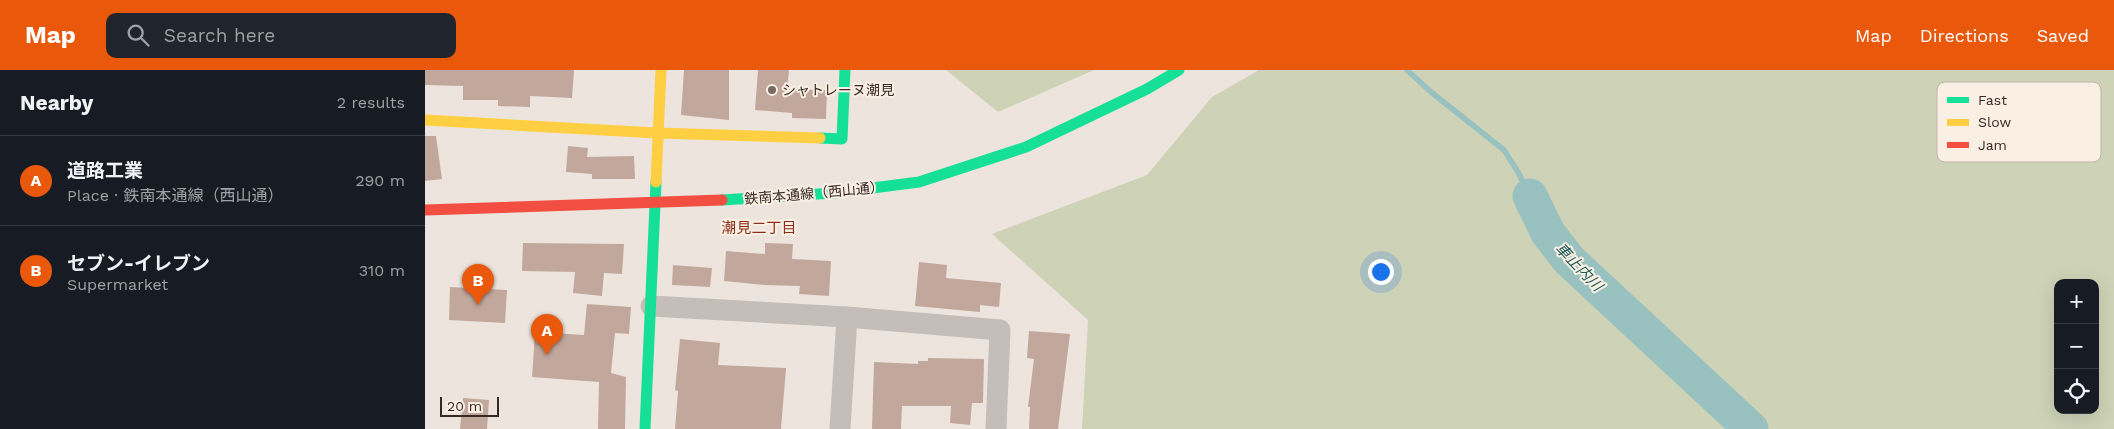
<!DOCTYPE html>
<html lang="en">
<head>
<meta charset="utf-8">
<style>
  :root { --surface:#171b24; --page:#20242c; --text:#f1f3f6; --muted:#9ea1a6; --line:#363941; --accent:#ea580c }
  body { margin:0; font-family:"Work Sans","Noto Sans JP",sans-serif; background:var(--page); color:var(--text) }
  .controls { position:absolute; right:15px; bottom:15px; display:grid; overflow:hidden; border-radius:10px; box-shadow:0 5px 20px #0002 }
  .controls button { width:45px; height:45px; display:grid; place-items:center; padding:0; border:0; border-bottom:1px solid var(--line); background:var(--surface); color:var(--text); font:25px sans-serif }
  .scale { position:absolute; left:15px; bottom:12px; width:59px; box-sizing:border-box; padding-left:5px; border:2px solid #362a25; border-top:0; font-size:14px; line-height:18px; white-space:nowrap; color:#362a25; -webkit-text-stroke:4px #faefe3; paint-order:stroke }
  .you { position:absolute; left:955px; top:201px; width:18px; height:18px; margin:-12px; border:4px solid #fff; border-radius:50%; background:#1a73e8; box-shadow:0 0 0 8px #1a73e833 }
  .badge { display:grid; place-items:center; width:32px; height:32px; border-radius:50%; background:var(--accent); color:#fff; font-size:16px; font-weight:700 }
  .pin { position:absolute; translate:-50% -41px; filter:drop-shadow(0 1px 2px #0008) }
  .pin::after { content:''; position:absolute; top:26px; width:18px; height:15px; background:inherit; clip-path:polygon(0 0,100% 0,50% 100%) }
  .list { margin:0; padding:0; list-style:none }
  h2 { display:flex; justify-content:space-between; align-items:center; height:65px; margin:0; padding:0 20px; font-size:21px }
  h2 small { font-size:16px; font-weight:400; color:var(--muted) }
  .list li { display:grid; grid-template-columns:32px 1fr auto; gap:15px; align-items:center; box-sizing:border-box; height:90px; padding:0 20px; border-top:1px solid var(--line) }
  .list b { display:block; font-size:19px; white-space:nowrap }
  .list p { margin:0; font-size:16px; white-space:nowrap; color:var(--muted) }
  .list em { font-size:16px; font-style:normal; color:var(--muted) }
  .icon { flex:none; width:28px; height:28px; fill:none; stroke:currentColor; stroke-width:2; stroke-linecap:round; stroke-linejoin:round }
  .map { position:relative; flex:none; width:1689px; height:359px; overflow:hidden }
  header { display:flex; align-items:center; gap:30px; box-sizing:border-box; height:70px; padding:0 25px; background:var(--accent); color:#fff }
  header strong { font-size:24px }
  nav { display:flex; gap:28px; margin-inline-start:auto; font-size:18px }
  .search { width:350px; height:45px; background:var(--page); display:flex; align-items:center; gap:12px; box-sizing:border-box; padding:0 18px; border-radius:10px; color:var(--muted); font-size:19px }
  main { display:flex }
  aside { flex:1; background:var(--surface) }
  .map>svg:first-child { display:block }
</style>
</head>
<body>
<header>
<strong>Map</strong>
<div class="search"><svg class="icon" aria-label="search" viewBox="0 0 24 24"><circle cx="10" cy="10" r="6"/><path d="M15 15l6 6"/></svg>Search here</div>
<nav><a>Map</a><a>Directions</a><a>Saved</a></nav>
</header>
<main>
<aside>
<h2>Nearby<small>2 results</small></h2>
<ul class="list">
<li><span class="badge">A</span><div><b>道路工業</b><p>Place · 鉄南本通線（西山通）</p></div><em>290 m</em></li>
<li><span class="badge">B</span><div><b>セブン-イレブン</b><p>Supermarket</p></div><em>310 m</em></li>
</ul>
</aside>
<div class="map">
<svg width="1689" height="359" viewBox="0 0 1689 359">
  <rect width="100%" height="100%" fill="#ede5dd"/>
  <g fill="#ced2b6" fill-rule="evenodd">
    <path d="M521 0H669L573 42Z"/>
    <path d="M834 0H1689V359H657L663 250 567 164 722 105 787 27ZM1633 213H1670V340H1633Z"/>
  </g>
  <g fill="none" stroke-linecap="round" stroke-linejoin="round">
    <path stroke="#98c1bf" stroke-width="5.5" d="M982 0 1006 22 1079 80 1093 102 1105 126"/>
    <path stroke="#98c1bf" stroke-width="35" d="M1105 126 1123 163 1144 190 1326 359"/>
  </g>
  <g fill="#c2a79d">
    <path d="M0 0H149L147 28 105 26V37L73 36V30H38V16L0 15Z"/>
    <path d="M259 0H304V50L256 45Z"/>
    <path d="M333 0H364L362 19 402 20 401 49 367 48V43L330 40Z"/>
    <path d="M0 66H11L17 109 0 111Z"/>
    <path d="M143 76 163 78 162 87 209 86 210 109H167V104L141 102Z"/>
    <path d="M98 173 199 174 197 204 179 203 177 226 148 223 150 202 97 201Z"/>
    <path d="M340 173 368 174 367 189 406 191 404 226 374 224 375 216 339 215 299 211 301 181 340 184Z"/>
    <path d="M494 192 522 195 521 208 576 213 574 237 555 235V242L490 236Z"/>
    <path d="M248 195 287 198 285 217 247 215Z"/>
    <path d="M25 217 82 220 80 253 24 250Z"/>
    <path d="M162 234 206 237 204 264 190 263 186 303 201 307 200 359H173L174 312 107 307 110 262 159 265Z"/>
    <path d="M604 261 645 264 633 359H604L605 337H603L609 289 602 288Z"/>
    <path d="M255 269 295 273 293 295 361 298 356 359H250L253 321 250 320Z"/>
    <path d="M503 288 559 289 558 333H547L545 355 525 353 526 336H477L476 359H447L449 292 493 294V291H503Z"/>
    <path d="M38 328 64 330 62 359H35Z"/>
  </g>
  <g fill="none" stroke-linecap="round" stroke-linejoin="round">
    <g stroke="#c5bdb7" stroke-width="21">
      <path d="M226 236 422 247 415 359"/>
      <path d="M422 247 575 260 571 359"/>
    </g>
    <g stroke="#16e098" stroke-width="11">
      <path d="M395 68 417 69 420 0"/>
      <path d="M297 130 409 123 494 112 601 77 722 19 754 0"/>
      <path d="M220 359 231 112"/>
    </g>
    <g stroke="#ffcf43" stroke-width="11">
      <path d="M0 50 232 63 395 68"/>
      <path d="M231 112 236 0"/>
    </g>
    <path stroke="#f24e42" stroke-width="11" d="M0 140 297 130"/>
  </g>
  <circle fill="#766b65" stroke="#faefe3" stroke-width="2" cx="347" cy="20" r="5"/>
  <g text-anchor="middle" stroke-width="4" stroke-linejoin="round" paint-order="stroke">
    <g font-size="14" fill="#362a25" stroke="#faefe3" text-anchor="start">
      <text x="357" y="25">シャトレーヌ潮見</text>
    </g>
    <g font-size="14" fill="#362a25" stroke="#faefe3">
      <text transform="translate(389 123) rotate(-5)" y="5">鉄南本通線（西山通）</text>
    </g>
    <g font-size="15" fill="#8b3018" stroke="#faefe3">
      <text x="334" y="163">潮見二丁目</text>
    </g>
    <g font-size="15" font-style="italic" fill="#18585a" stroke="#faefe3">
      <text transform="translate(1154 197) rotate(46)" y="5">車止内川</text>
    </g>
  </g>
  <rect x="1512" y="12" width="164" height="80" rx="8" fill="#faefe3" stroke="#bfb4aa" stroke-width="1"/>
  <rect x="1522" y="27" width="22" height="6" fill="#16e098"/>
  <rect x="1522" y="49" width="22" height="7" fill="#ffcf43"/>
  <rect x="1522" y="72" width="22" height="6" fill="#f24e42"/>
  <g font-size="14" fill="#362a25">
    <text x="1553" y="35">Fast</text>
    <text x="1553" y="57">Slow</text>
    <text x="1553" y="80">Jam</text>
  </g>
</svg>
<div class="controls">
<button>+</button>
<button>−</button>
<button><svg class="icon" aria-label="locate" viewBox="0 0 24 24"><circle cx="12" cy="12" r="6"/><path d="M12 2v4M12 18v4M2 12h4M18 12h4"/></svg></button>
</div>
<div class="scale">20 m</div>
<div class="you"></div>
<div class="pin badge" style="left:122px;top:285px">A</div>
<div class="pin badge" style="left:53px;top:235px">B</div>
</div>
</main>
</body>
</html>
